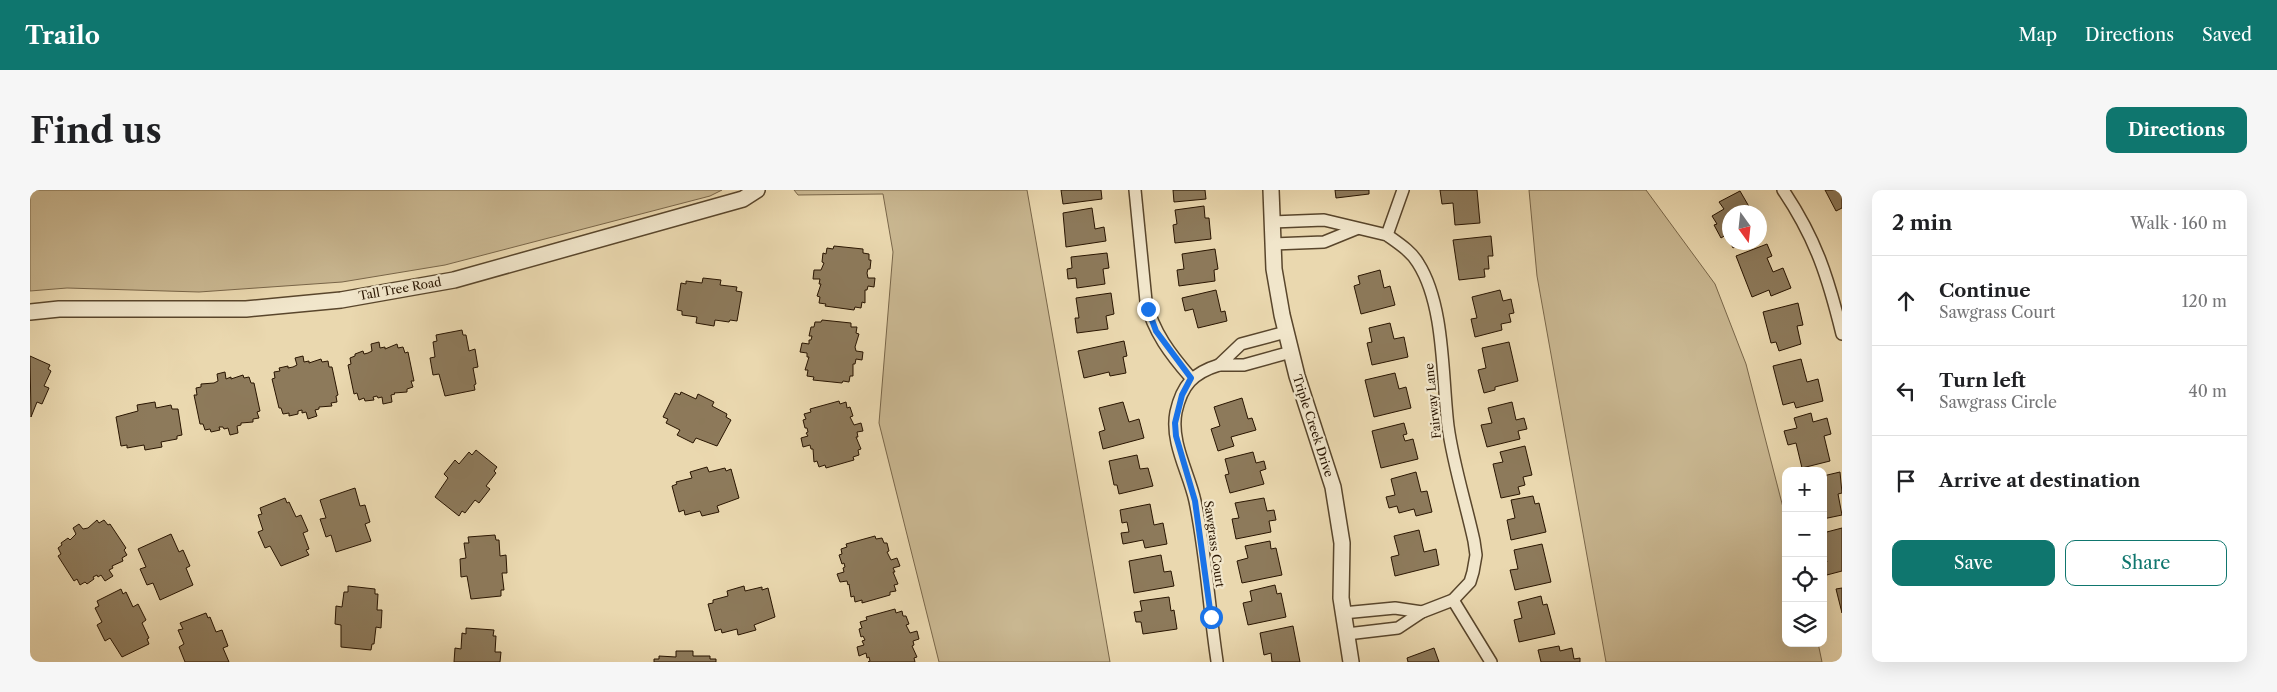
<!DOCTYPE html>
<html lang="en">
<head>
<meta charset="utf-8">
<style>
  :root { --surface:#fff; --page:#f6f6f6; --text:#202124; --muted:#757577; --line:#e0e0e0; --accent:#0f766e }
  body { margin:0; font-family:"Libre Caslon Text",serif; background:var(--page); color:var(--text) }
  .controls { position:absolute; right:15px; bottom:15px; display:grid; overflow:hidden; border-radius:10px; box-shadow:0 5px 20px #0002 }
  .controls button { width:45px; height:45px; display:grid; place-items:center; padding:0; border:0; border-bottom:1px solid var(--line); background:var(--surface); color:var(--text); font:25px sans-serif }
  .compass { position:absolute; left:1692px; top:15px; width:45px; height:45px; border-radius:50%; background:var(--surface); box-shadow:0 5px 20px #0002; rotate:165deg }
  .stop { position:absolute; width:15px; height:15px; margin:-11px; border:4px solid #1a73e8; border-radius:50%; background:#fff }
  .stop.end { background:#1a73e8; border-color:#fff; box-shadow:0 1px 5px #0008 }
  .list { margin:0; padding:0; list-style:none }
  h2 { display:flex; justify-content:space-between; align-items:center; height:65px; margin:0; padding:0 20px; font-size:21px }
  h2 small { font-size:16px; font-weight:400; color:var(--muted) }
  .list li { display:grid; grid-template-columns:32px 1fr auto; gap:15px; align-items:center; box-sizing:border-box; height:90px; padding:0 20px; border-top:1px solid var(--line) }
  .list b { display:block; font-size:19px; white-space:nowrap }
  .list p { margin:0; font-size:16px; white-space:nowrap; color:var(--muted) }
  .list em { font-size:16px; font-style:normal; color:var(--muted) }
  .actions { display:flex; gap:10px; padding:15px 20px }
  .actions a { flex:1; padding:11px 0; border:1px solid var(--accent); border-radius:10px; text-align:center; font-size:18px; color:var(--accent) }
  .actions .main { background:var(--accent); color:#fff }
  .icon { flex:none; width:28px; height:28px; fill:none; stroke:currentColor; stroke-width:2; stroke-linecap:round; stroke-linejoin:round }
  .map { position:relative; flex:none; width:1812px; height:472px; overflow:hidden; border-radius:10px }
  header { display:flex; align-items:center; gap:30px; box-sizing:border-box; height:70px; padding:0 25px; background:var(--accent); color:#fff }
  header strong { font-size:24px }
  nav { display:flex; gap:28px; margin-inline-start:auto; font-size:18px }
  .intro { display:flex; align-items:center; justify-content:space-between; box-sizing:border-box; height:120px; padding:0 30px }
  h1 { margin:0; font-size:35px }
  .button { padding:12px 22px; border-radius:10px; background:var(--accent); color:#fff; font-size:18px; font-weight:700 }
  main { display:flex; gap:30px; padding:0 30px }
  aside { flex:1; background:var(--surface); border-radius:10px; box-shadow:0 5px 20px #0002 }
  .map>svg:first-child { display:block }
</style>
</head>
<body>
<header>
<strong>Trailo</strong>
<nav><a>Map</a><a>Directions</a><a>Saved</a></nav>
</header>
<div class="intro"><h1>Find us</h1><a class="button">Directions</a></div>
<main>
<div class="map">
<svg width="1812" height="472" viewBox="0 0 1812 472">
  <rect width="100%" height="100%" fill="#ead8af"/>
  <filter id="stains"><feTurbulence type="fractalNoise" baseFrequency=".004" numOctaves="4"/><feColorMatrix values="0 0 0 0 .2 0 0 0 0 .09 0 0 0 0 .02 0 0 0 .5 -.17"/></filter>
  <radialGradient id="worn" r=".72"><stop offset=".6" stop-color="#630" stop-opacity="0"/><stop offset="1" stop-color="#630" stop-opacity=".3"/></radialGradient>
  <g fill="#c9b791" stroke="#796649">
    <path d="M0 0H692L680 6 415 75 312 92 169 102 37 98 0 101Z"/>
    <path d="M764 0H997L1080 472H909L849 233 863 62 853 4 768 5Z"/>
    <path d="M1499 0H1616L1685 94 1716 174 1756 329V453H1788L1792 472H1576L1507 86Z"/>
  </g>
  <g fill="#8d7a5b" stroke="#291501">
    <path d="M1031 0H1071L1072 9 1033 14Z"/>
    <path d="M1143 0H1175L1176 9 1144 12Z"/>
    <path d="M1305 0H1339V4L1306 8Z"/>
    <path d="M1410 0H1447L1450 33 1425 35 1423 13 1412 14Z"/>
    <path d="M1795 0H1812V18L1806 21Z"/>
    <path d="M1710 1 1721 20 1716 22H1700V51L1696 45 1691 48 1684 35 1687 34 1682 26 1694 19 1689 12Z"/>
    <path d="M1174 16 1175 28H1179L1181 49 1145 53 1143 35 1147 34 1145 20Z"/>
    <path d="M1062 18 1065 39 1074 37 1076 51 1036 57 1033 23Z"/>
    <path d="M1461 46 1463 66H1458L1459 79H1454L1455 87 1429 90 1423 50Z"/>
    <path d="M1700 52H1713L1703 58Z"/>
    <path d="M1737 54 1742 66 1737 68 1743 82 1753 78 1761 98 1741 106 1739 100 1722 107 1706 66Z"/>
    <path d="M804 56 833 59V63L839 64V70H841L840 79H838L837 83 838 88H845L844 97 838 96 837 100H835V113L832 112 831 118 825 117 824 120 795 116 796 114 789 113 790 107 787 106 791 94H789L790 89H783L784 80H791L794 73 792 72 793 63 796 64 797 58 803 59Z"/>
    <path d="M1185 59 1188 79 1184 80 1185 91 1149 96 1147 80 1154 79 1152 64Z"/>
    <path d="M1077 63 1079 78 1073 79 1075 94 1047 98 1046 88 1038 89 1037 79 1042 78 1041 67Z"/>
    <path d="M1350 80 1354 98 1360 96 1365 115 1331 124 1324 96 1330 94 1328 86Z"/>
    <path d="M673 88 691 90 690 95 707 97 706 101 712 102 707 131 700 130 699 132 685 130 684 136 666 133 667 127 652 125V121L647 120 651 93 656 94V91L672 93Z"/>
    <path d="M1186 100 1191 122 1195 121 1197 131 1168 138 1163 119 1155 121 1152 108Z"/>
    <path d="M1470 100 1473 111 1481 109 1484 123 1479 124 1481 132 1471 134 1472 140 1445 147 1441 129 1447 128 1442 107Z"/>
    <path d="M1081 103 1084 124 1076 126 1078 139 1047 143 1045 128H1049L1046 108Z"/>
    <path d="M1768 113 1773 135 1767 136 1771 154 1749 161 1746 152 1741 153 1733 122Z"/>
    <path d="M792 130 821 133V137H827L826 143 829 144 825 157 826 161 833 162 832 170 826 169 825 174H823V186H820L819 192 813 191 812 193 783 190 784 187 777 186 778 180H775L779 167H777V163L770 162 772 153 779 154V150H781L782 146H779L781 137H784L785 132H791Z"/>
    <path d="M1360 133 1364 149 1374 147 1378 167 1342 175 1337 153 1342 152 1339 138Z"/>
    <path d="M432 140 433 145H436L439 161 445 159 448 177 443 178 446 194 444 195 445 200 415 206 409 184 403 185 400 168 405 167 403 152 407 151 406 145Z"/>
    <path d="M1094 151 1097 166 1093 167 1096 183 1080 186 1079 182 1054 188 1048 161Z"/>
    <path d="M349 152 350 158 355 157V159L367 154 368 158 373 157 375 163 378 162 384 191H381L383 197 377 199V202L364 203 365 204 361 205 362 212 353 214 352 207 348 208 347 206 343 207 344 210 335 211 334 208 329 210 327 203 324 204 318 175 321 174 320 168 325 166V164L333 161 334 164 338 163 342 161 341 154Z"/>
    <path d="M1479 152 1488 191 1465 197V200L1454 203 1448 180 1456 178 1452 158Z"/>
    <path d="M0 166 20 175 18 179 21 181 14 196 19 198 12 214 7 212 1 227Z"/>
    <path d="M273 166 274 172 279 171V173L291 169 292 172 298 171 299 177H302L308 205 306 206 307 212 301 213 302 216 289 217V219L285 220 287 226 278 229 276 222 272 223V220L268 221V224L259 226V223L253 224 251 218H249L242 189 245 188 244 182 250 181 249 178 258 176V178L263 177 267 175 265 168Z"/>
    <path d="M1771 169 1777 192 1788 189 1793 211 1766 218 1764 212 1753 215 1743 176Z"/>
    <path d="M195 182 196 189 201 187V189L213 185 214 188 219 187 221 193H224L230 221 227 222 229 228 223 229V232L211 233V235L207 236 208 243 200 245 198 238 194 239 193 237H189L190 240 181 242 180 239 175 240 173 234H170L164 205H167L166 198 171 197V194L184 193 188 191 187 184Z"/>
    <path d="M1365 183 1369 199 1376 197 1381 218 1344 227 1335 190Z"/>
    <path d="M651 202 666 209 668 204 684 212 682 216 697 224 696 227 701 230 687 256 666 248 663 253 647 245 650 240 636 233 638 229 633 227 645 203 650 205Z"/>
    <path d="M1212 208 1218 229 1222 228 1226 240 1201 247 1204 256 1188 261 1181 239 1190 236 1184 217Z"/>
    <path d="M809 211 810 214 816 212 817 218 820 217 823 226 820 227 824 235 831 233 833 241 827 242 828 247H826L831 259 828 260 829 265 823 267 824 270 796 278 795 275 789 277 787 271 784 272 783 259H781L780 255 773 257 771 248 778 246 776 243 778 242 777 238H775L773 230 776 229 774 224 781 222 780 219Z"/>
    <path d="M125 212 126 218 141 215 142 219H148L152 245 147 246V249L131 252 132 257 115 260 114 255 97 258V255L91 256 86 227 108 221 107 215Z"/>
    <path d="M1093 212 1099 232 1109 229 1114 248 1073 259 1069 242 1075 240 1069 218Z"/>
    <path d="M1482 212 1486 230 1494 228 1497 239 1488 241 1490 249 1457 257 1451 235 1462 233 1458 218Z"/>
    <path d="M1781 223 1783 232 1797 228 1801 244 1794 246 1800 271 1772 278 1766 253 1758 255 1754 241 1767 238 1764 228Z"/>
    <path d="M1374 233 1377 244 1373 245 1375 251 1383 249 1388 269 1351 278 1342 241Z"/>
    <path d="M1495 256 1502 285 1493 287 1495 295 1488 297 1490 304 1471 308 1463 274 1473 272 1470 262Z"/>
    <path d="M446 260 467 277 464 281 466 283 456 296 460 299 449 313 445 310 435 323 432 321 429 326 405 307 418 288 414 284 425 270 429 274 439 262 442 265Z"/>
    <path d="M1223 262 1226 273 1234 271 1236 279 1230 281 1234 294 1200 303 1195 285 1199 284 1195 269Z"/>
    <path d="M1107 265 1110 279 1118 278 1123 296 1089 304 1087 295H1084L1079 271Z"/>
    <path d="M677 277 679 282 695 278 696 281 701 279 709 308 687 316 689 322 672 326 670 321 655 325 654 320 649 322 642 296 647 294 646 292 662 288 660 282Z"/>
    <path d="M1386 282 1391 302 1397 301 1402 322 1386 326 1384 319 1369 323 1367 316 1359 318 1356 307 1365 305 1361 289Z"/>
    <path d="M1810 282 1812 303 1808 304 1812 325 1793 329V286Z"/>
    <path d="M325 298 330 316 335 315 340 332 335 334 341 351 306 362 301 345 296 347 290 329 296 328 290 310Z"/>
    <path d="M1503 306 1505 314 1509 313 1516 342 1481 350 1477 330 1485 328 1481 310Z"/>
    <path d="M255 308 257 313 259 312 266 327 271 325 278 341 273 343 279 359 276 360 279 365 251 376 240 356 235 358 228 342 233 340 228 325 232 324 230 318Z"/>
    <path d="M1234 308 1237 321 1244 320 1246 330 1239 331 1241 342 1206 349 1202 329 1209 328 1205 313Z"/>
    <path d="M1120 314 1124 335 1133 333 1137 354 1115 358 1113 350 1093 354 1091 343 1099 342 1097 332 1092 333 1090 320Z"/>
    <path d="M67 330 69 333 74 330 78 335 80 334 96 358 94 360 97 365 92 368 93 371 82 376 83 378 79 380 83 386 75 391 71 385 68 387 67 385 63 387 64 389 57 394 55 392 50 395 47 389 44 391 28 366 31 364 28 358 32 355 31 353 38 348 40 350 46 344 43 338 49 334 53 339 58 338Z"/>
    <path d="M1812 338V381L1793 386V373L1797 372 1793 360V343Z"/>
    <path d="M1389 340 1394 362 1406 359 1409 375 1365 386 1361 367 1369 365 1364 346Z"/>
    <path d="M141 344 149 362 153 360 160 376 156 378 163 395 130 410 123 393 117 395 110 379 116 377 108 359Z"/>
    <path d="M465 345 466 350H469L470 366 476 365 477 383H472L474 400H471V406L441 409 437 386 431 387 430 369 436 368 434 353H439L438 347Z"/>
    <path d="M845 346 846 349 852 348 854 353H857L859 361 857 362 861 370 867 368 870 376 863 378 865 382H863L868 394 864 395 866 401 860 402V405L832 413V410L825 412 824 406 821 407 819 394 818 395 817 391 810 392 807 384 814 382 813 378 815 377 814 373 812 374 809 365 812 364 811 359 817 357 816 354Z"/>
    <path d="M1240 351 1241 359 1246 358 1252 385 1212 393 1207 371 1218 368 1215 356Z"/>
    <path d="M1512 354 1521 392 1485 400 1480 380 1488 379 1484 360Z"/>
    <path d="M1131 365 1134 382 1141 381 1144 396 1104 403 1099 371Z"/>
    <path d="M1245 395 1247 404 1251 403 1256 427 1218 435 1213 413 1222 411 1220 401Z"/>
    <path d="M318 396 345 399V404H348L347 420H352L351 438 346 437 344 454H342L341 460 311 457V435L305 434 306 416 312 417 314 402H318Z"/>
    <path d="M714 396 715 401 732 397V400L738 398 745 427 724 435 726 440 708 445 707 439 692 443 691 439 685 441 678 414 683 413V410L698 406 697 401Z"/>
    <path d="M1812 398V423L1806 399Z"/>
    <path d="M91 399 93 404 96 402 103 417 108 414 116 430 112 433 119 448 117 449 119 454 92 467 80 448 75 451 67 435 72 432 65 418 69 416 67 411Z"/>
    <path d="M1511 406 1513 415 1517 414 1525 444 1489 452 1484 430 1492 428 1488 412Z"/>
    <path d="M1139 407 1141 421 1144 420 1147 439 1113 444 1111 432H1106L1104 422 1112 421 1110 411Z"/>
    <path d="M865 419 866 423 872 421 873 426H876L879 434 876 435 880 443 887 441 889 449 883 451 884 455 882 456 887 467 884 468 885 472H838L840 471 839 467 837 468 836 463 829 466 827 457 834 455 832 451 835 450 833 446 831 447 829 439 832 438 830 432 837 430 836 427Z"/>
    <path d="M176 423 178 428 180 427 186 442 192 440 198 456 193 458 199 472H155L149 457 154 454 148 440 153 439 150 433Z"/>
    <path d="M1263 436 1270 472H1242L1241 463 1234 465 1230 443Z"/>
    <path d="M436 438 464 440 463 446H466L465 462H471L470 472H424L425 458 431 459 432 443 436 444Z"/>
    <path d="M1529 456 1530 461 1542 458 1544 469 1550 468V472H1511L1508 460Z"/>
    <path d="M1404 458 1409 472H1378L1377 468Z"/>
    <path d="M646 461H663V466H680V469H686V472H624V469H629V466L646 467Z"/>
  </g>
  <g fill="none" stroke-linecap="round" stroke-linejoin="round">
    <g stroke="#59462c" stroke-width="14">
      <g id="minor">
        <path d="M1105 0 1116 111C1123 142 1141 165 1161 188"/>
        <path d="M1753 0C1786 49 1798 87 1812 144"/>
        <path d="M1242 32 1294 30 1357 45C1368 53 1381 61 1388 73 1415 115 1412 188 1418 236 1423 274 1436 314 1444 351L1446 365 1443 382 1440 392 1423 410 1392 422 1368 438 1317 444"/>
        <path d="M1357 45 1373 0"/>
        <path d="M1243 54 1294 52 1326 39"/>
        <path d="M1256 142 1211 154 1189 175H1214L1261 162"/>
        <path d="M1423 410 1461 472"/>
        <path d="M1313 423 1365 418 1392 422"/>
        <path d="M1187 471C1179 418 1176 364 1165 311 1159 283 1140 252 1146 222 1152 195 1163 183 1189 175"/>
      </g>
    </g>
    <g stroke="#59462c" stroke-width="18">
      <g id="tertiary">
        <path d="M1241 0 1244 79 1252 125 1267 186 1303 297 1312 353 1311 408 1321 472"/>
        <path d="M0 122 29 119H216L311 110 424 90 713 9 727 0"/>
      </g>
    </g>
    <use href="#minor" stroke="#f1e6cb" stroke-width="11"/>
    <use href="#tertiary" stroke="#f1e6cb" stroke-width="15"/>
  </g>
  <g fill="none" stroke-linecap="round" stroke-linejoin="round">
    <path stroke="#1a73e8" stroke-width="6" d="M1118 119 1126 141 1161 188 1152 205 1145 233 1146 246 1165 311 1181 427"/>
  </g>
  <g text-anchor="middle" stroke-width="4.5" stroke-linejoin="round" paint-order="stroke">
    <g font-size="12" fill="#291501" stroke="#f1e6cb">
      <text transform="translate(370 99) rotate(-10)" y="4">Tall Tree Road</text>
      <text transform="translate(1403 211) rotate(-96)" y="4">Fairway Lane</text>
      <text transform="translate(1283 236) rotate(72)" y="4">Triple Creek Drive</text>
      <text transform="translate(1184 354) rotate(82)" y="4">Sawgrass Court</text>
    </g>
  </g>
  <rect width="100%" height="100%" filter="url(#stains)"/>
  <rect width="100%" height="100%" fill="url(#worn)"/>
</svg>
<div class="controls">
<button>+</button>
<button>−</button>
<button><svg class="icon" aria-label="locate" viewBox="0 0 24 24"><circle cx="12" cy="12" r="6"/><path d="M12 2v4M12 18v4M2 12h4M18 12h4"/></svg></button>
<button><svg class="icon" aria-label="layers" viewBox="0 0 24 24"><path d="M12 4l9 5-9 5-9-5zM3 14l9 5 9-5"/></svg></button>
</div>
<svg class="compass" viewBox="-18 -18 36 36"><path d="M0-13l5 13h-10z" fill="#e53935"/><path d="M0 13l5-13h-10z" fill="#757577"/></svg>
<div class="stop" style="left:1181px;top:427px"></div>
<div class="stop end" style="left:1118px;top:119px"></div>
</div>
<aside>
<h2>2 min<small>Walk · 160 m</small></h2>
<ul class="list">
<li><svg class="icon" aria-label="ahead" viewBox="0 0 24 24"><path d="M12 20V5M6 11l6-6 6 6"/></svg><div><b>Continue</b><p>Sawgrass Court</p></div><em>120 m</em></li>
<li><svg class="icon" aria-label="left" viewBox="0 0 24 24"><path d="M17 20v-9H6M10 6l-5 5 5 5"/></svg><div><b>Turn left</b><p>Sawgrass Circle</p></div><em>40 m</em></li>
<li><svg class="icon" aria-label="arrive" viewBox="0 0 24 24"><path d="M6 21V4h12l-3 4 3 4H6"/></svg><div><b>Arrive at destination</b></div></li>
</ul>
<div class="actions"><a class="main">Save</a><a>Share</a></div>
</aside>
</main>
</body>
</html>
